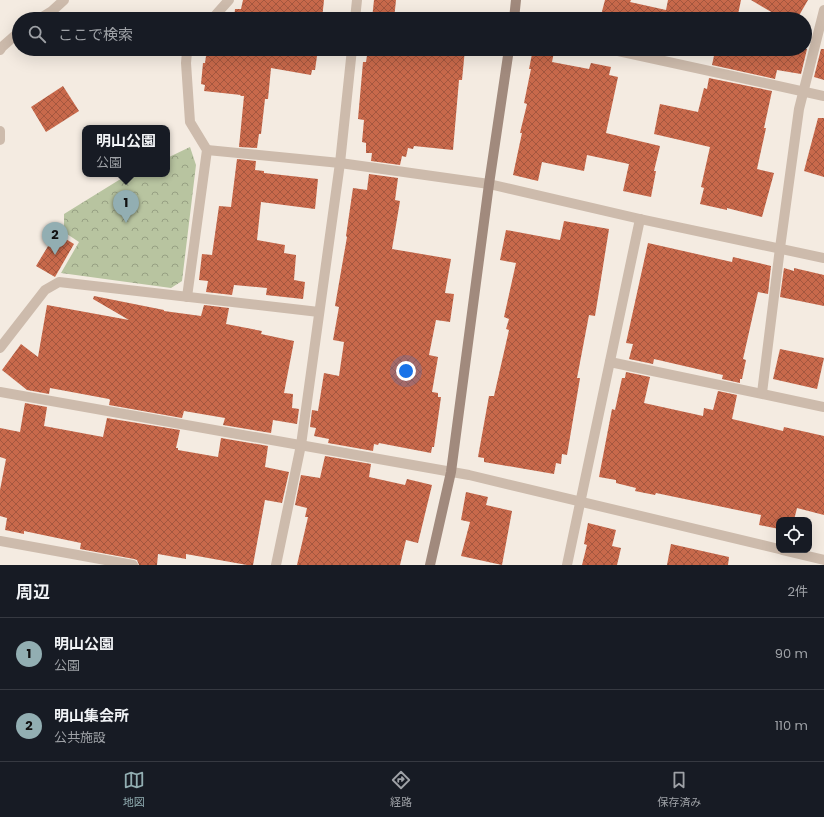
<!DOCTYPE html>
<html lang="ja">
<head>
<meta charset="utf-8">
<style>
  :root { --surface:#171b24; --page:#20242c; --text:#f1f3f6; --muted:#9ea1a6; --line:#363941; --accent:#92aeb2 }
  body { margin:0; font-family:Poppins,"Noto Sans JP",sans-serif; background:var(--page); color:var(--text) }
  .controls { position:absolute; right:12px; bottom:12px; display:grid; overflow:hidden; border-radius:8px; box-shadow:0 4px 16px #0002 }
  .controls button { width:36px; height:36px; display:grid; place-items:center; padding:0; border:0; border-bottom:1px solid var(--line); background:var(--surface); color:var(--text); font:20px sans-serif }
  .you { position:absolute; left:406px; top:371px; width:14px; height:14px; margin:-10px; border:3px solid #fff; border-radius:50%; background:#1a73e8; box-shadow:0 0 0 6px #1a73e833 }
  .badge { display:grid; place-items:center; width:26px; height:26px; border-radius:50%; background:var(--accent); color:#111; font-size:13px; font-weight:700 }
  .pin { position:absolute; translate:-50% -33px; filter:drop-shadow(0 1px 2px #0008) }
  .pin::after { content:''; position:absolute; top:21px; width:14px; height:12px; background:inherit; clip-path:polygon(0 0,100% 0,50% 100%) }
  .popup { position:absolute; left:82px; top:125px; width:88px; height:52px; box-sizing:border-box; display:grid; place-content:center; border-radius:8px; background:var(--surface); filter:drop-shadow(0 1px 3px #0005); font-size:13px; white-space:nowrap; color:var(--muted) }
  .popup b { font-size:15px; color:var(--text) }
  .popup::after { content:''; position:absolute; left:50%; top:100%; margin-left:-8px; border:8px solid transparent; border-top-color:var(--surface) }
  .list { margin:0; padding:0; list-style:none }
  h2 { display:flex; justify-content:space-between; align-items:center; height:52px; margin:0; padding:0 16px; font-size:17px }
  h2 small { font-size:13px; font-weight:400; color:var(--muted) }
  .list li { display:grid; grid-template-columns:26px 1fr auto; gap:12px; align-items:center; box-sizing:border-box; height:72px; padding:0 16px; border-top:1px solid var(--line) }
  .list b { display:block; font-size:15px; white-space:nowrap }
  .list p { margin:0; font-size:13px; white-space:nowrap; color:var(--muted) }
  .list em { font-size:13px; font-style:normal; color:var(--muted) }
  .icon { flex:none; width:22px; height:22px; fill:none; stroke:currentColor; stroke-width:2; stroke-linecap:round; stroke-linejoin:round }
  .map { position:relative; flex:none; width:824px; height:565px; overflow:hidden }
  .search { position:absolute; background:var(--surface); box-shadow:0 4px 16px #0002; left:12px; right:12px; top:12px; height:44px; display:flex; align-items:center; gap:10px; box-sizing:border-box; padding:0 14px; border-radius:22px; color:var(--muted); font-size:15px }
  .sheet { height:196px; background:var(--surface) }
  nav { display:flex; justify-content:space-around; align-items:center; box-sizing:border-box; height:56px; border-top:1px solid var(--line); background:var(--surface); font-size:11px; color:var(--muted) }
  nav a { display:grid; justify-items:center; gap:2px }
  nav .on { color:var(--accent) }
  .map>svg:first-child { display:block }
</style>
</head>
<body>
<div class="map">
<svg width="824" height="565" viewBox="0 0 824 565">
  <defs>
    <pattern id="park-crowns" width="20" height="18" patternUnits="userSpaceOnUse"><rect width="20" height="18" fill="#b8c4a0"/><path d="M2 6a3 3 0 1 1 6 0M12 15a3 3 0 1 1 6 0" fill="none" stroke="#97a083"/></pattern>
    <pattern id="building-cross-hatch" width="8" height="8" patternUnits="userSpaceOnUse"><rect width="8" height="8" fill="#c8694b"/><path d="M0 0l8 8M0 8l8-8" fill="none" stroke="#a4573f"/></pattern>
  </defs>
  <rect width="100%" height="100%" fill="#f4ebe1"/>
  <path fill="url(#park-crowns)" d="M190 147 196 165 182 281 171 288 61 273 79 242 64 232V214L119 180 131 174H167V158Z"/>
  <g fill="url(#building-cross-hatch)">
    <path d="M243 0H324L322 19H234L235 9H241Z"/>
    <path d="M374 0H396L394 19H372Z"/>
    <path d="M605 0H631L630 2 666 10 668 0H741L737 19H600Z"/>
    <path d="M751 0H808L797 19H783Z"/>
    <path d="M207 49H318L315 70H312L311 75 271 68 268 99H265L261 134H259L257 148 239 147 244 96H240L241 95 204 91 205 85 201 84 203 63H205Z"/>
    <path d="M368 49H465L462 80H459L453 150 414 146 413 149 408 148 406 157 402 156 400 165 371 161 372 153H366V143L362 142 364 120 358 119 363 62H366Z"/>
    <path d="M533 49H542L554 52 552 62 589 69 591 63 611 67 609 75 618 77 606 133 660 146 654 171H656L651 197 623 191 629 164 587 155 584 171 542 162 538 181 513 175 522 133H520L527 104 524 103 531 69H529Z"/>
    <path d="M705 49H807L801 74 777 70 775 79 712 65 715 51Z"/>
    <path d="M821 49H824V80L814 77Z"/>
    <path d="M709 78 772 91 764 128H766L757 169 774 173 762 217 727 208V210L700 204 704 188 701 187 710 147 654 134 660 104 698 112 704 88 707 89Z"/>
    <path d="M63 86 79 111 46 132 31 107Z"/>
    <path d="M818 118H824V177L804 171Z"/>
    <path d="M237 159 256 161 255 170 264 171V173L318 179 315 209 261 202 257 240 285 245 284 253 296 255 294 280 305 282 303 299 266 295 267 288 234 285 232 295 206 292 208 281 199 280 202 254 212 255 219 206 231 207Z"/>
    <path d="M369 174 398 178 395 200 400 201 392 249 451 259 445 293 454 294 450 322 436 320 429 355 438 357 432 392 438 393V397H441L434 447H432L431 453 379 443 378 445 374 444 373 451 328 443 329 439 314 436 316 428 310 427 312 410 318 411 324 373 339 376 344 342 333 340 339 307 335 306 347 237 346 236 353 188 367 190Z"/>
    <path d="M564 221 609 229 595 316 589 315 577 378H580L567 455 562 454 561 464 556 463 554 474 484 462V458L478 457 489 396H494L509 330 506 329 509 319 504 317 516 263 500 260 506 230 560 240Z"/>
    <path d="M56 233 74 244 55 277 36 266Z"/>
    <path d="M648 243 732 262 733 257 771 266 768 294 758 292 743 359 746 360 742 379H740V383L722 379 723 375 654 359 653 364 629 359 633 344 626 343Z"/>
    <path d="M784 268 794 271V268L824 275V306L780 297Z"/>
    <path d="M94 296 164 310V311L201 316 204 305 229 308 226 324 262 331 261 334 294 341 284 393 293 394 292 408 299 409 297 424 273 420 271 433 223 425 225 418 184 411 182 418 109 405 110 400 109 399 50 388 49 394 27 390 2 370 21 344 38 357 47 305 129 320 93 299Z"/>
    <path d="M780 349 824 358 817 389 773 379Z"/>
    <path d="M626 372 650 377 644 403 703 416 704 408 713 410 718 391 737 395 732 419 783 431 784 427 824 436V515L797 508 794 520H779V529L759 525 761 515 656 493 655 495 635 491 636 488 616 483V480L599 477 612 409 615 410 622 378H625Z"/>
    <path d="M25 403 47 407 44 426 103 437 107 418 180 430 176 448H178V450L218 457 221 438 268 446 265 467 289 472 282 503 265 500 253 565H247L186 554V559L158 554 157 565H139L137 560 134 559 80 549 81 543 24 531V534L5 530 7 518 0 516V490L6 459 0 457V428L20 432Z"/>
    <path d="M325 456 371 464 369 477 405 485 407 479 432 485 418 543 406 540 400 565H297L308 517H305L307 508 295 505 301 475 320 478Z"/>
    <path d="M466 492 488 497 486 505 512 511 502 565 461 556 470 522 461 520Z"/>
    <path d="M588 523 616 530 612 546 621 548 617 565H582L587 545 584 544Z"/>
    <path d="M671 544 729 557 728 565H667Z"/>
  </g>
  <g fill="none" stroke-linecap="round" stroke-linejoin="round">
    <g stroke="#cdbbac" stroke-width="10">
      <path d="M39 19 52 11 64 0"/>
      <path d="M212 19 229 0"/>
      <path d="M355 19 357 0"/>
      <path d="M609 49 824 96"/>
      <path d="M0 50 2 47 19 32"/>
      <path d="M0 131V140"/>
      <path d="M207 150 340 163 489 184 640 219 824 258"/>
      <path d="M187 297 207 150 190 122 186 63 187 52 189 49"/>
      <path d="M0 348 45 290 59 282 319 312"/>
      <path d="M610 362 824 407"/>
      <path d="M0 392 469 475 779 549"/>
      <path d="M762 393 780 248 799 109 824 10"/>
      <path d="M0 541 133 565"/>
      <path d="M782 550 824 560"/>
      <path d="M276 565 301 445 340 163 352 49"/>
      <path d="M567 565 640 219"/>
    </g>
    <g stroke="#a18a7d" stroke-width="10">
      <path d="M514 19 516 0"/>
      <path d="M430 565 451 472 489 184 509 49"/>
    </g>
  </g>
</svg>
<div class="controls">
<button><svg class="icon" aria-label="locate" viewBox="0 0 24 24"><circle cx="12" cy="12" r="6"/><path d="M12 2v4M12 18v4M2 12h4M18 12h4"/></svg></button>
</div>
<div class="you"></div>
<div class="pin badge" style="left:126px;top:223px">1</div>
<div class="popup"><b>明山公園</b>公園</div>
<div class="pin badge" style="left:55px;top:255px">2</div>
<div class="search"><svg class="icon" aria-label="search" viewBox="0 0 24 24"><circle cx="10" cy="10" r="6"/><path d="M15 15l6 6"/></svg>ここで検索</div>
</div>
<section class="sheet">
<h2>周辺<small>2件</small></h2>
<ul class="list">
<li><span class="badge">1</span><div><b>明山公園</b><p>公園</p></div><em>90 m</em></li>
<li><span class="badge">2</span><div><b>明山集会所</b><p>公共施設</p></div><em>110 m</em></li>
</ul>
</section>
<nav>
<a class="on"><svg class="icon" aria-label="map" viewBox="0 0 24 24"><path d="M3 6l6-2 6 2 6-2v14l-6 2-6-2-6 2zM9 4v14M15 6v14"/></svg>地図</a>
<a><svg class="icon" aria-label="directions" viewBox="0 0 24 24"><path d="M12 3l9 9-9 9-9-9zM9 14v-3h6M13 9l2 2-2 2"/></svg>経路</a>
<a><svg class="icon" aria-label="saved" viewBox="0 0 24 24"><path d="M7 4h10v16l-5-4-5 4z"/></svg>保存済み</a>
</nav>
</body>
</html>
